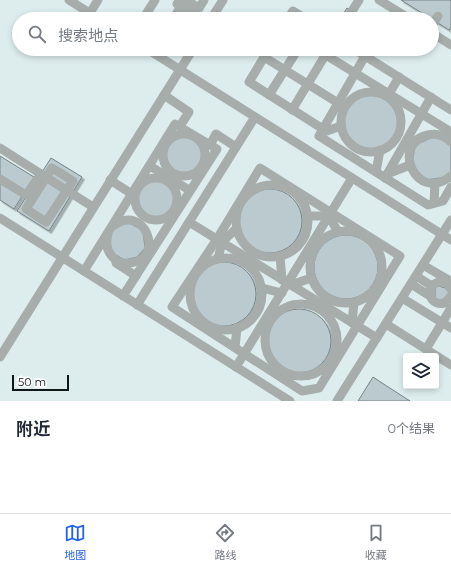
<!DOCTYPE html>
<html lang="zh">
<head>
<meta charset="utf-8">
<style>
  :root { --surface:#fff; --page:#f6f6f7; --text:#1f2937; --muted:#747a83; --line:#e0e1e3; --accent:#2563eb }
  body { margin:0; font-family:Montserrat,"Noto Sans SC",sans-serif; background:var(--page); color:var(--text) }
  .controls { position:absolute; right:12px; bottom:12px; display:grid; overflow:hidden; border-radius:4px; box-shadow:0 2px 6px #0003 }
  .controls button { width:36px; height:36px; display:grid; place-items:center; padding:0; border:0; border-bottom:1px solid var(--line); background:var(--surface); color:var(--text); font:20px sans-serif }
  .scale { position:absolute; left:12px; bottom:10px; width:57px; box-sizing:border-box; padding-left:4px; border:2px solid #111616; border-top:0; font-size:11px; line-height:14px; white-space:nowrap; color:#111616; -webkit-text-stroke:3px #fff; paint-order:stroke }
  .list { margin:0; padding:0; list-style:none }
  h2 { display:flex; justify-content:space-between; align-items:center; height:52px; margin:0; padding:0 16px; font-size:17px }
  h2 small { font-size:13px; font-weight:400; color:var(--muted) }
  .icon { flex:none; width:22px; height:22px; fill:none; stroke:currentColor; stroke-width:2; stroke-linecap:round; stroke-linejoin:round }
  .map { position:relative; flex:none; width:451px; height:401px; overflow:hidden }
  .search { position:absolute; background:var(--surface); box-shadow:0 2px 6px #0003; left:12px; right:12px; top:12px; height:44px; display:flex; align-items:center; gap:10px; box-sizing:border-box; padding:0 14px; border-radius:22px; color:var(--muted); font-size:15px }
  .sheet { height:112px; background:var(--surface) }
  nav { display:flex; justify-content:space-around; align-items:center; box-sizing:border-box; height:56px; border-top:1px solid var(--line); background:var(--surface); font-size:11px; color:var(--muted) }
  nav a { display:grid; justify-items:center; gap:2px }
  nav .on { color:var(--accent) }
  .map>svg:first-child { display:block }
</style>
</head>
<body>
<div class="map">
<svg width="451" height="401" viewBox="0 0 451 401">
  <defs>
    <filter id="shadow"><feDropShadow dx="2.5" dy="2.5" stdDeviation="0" flood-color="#0004"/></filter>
  </defs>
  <rect width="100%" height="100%" fill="#ddeded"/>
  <g fill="#bbcace" stroke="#768488" filter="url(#shadow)">
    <path d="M401 0H451V27L449 30Z"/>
    <path d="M347 8 360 16 358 19H340Z"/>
    <circle cx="371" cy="122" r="28"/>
    <path d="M435 136 451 145V173L447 177 426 180 412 165 415 145Z"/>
    <circle cx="184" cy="155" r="19"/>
    <path d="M0 156 34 177 14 209 0 200Z"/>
    <path d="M51 158 82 177 49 231 17 211Z"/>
    <circle cx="156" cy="198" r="19"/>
    <circle cx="270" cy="221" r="32"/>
    <path d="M127 222 143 230 145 248 137 257 125 260 114 254 110 249 111 231Z"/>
    <circle cx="346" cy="267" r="32"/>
    <circle cx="224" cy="294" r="32"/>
    <path d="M435 285 449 289V298L435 301Z"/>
    <circle cx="299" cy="341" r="32"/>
    <path d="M373 377 382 383 410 401H358Z"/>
  </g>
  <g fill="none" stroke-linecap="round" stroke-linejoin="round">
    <g stroke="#a6adab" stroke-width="9">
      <path d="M69 0 99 19"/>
      <path d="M180 0 177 4 202 19"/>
      <path d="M186 0 199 8 204 0"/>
      <path d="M379 0 410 19"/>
      <path d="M90 13 98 0"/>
      <path d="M143 19 155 0"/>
      <path d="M173 19 181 6"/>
      <path d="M211 19 223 0"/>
      <path d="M288 19 293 11 306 19"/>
      <path d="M347 19 359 0"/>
      <path d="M432 26 438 16"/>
      <path d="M432 33 451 45"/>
      <path d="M147 49 451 240"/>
      <path d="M269 49 249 82 323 129"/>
      <path d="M316 49 451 132"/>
      <path d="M354 49 451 110"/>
      <path d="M365 56 319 136 428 205 443 201 451 187"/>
      <path d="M264 57 343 106"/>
      <circle cx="371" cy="122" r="30"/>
      <path d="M389 94 399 77"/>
      <path d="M164 95 189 112 180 126"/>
      <path d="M269 95 298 49"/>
      <path d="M292 110 329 49"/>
      <path d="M321 133 341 126"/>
      <circle cx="184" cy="155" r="21"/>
      <path d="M451 142C445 136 437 133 428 135 390 143 416 204 451 176"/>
      <path d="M210 145 216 134 236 147"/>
      <path d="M0 148 93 207"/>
      <path d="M150 166 189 190"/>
      <path d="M52 168 73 181 46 222 26 209Z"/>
      <path d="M260 168 400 256 319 388 302 391 172 307 217 239Z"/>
      <path d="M376 172 380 150"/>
      <path d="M387 174 410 165"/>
      <path d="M385 178 431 97"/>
      <circle cx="156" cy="199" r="21"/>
      <path d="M0 179 26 195 41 174"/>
      <path d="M110 180 132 194"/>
      <circle cx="272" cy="221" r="36"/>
      <path d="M434 203 435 183"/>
      <path d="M307 216H329L338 232"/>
      <path d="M0 218 290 401"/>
      <path d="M189 222 377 338"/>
      <circle cx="346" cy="267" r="36"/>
      <path d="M108 234C106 242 106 249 111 255 115 261 123 264 130 263 166 259 145 202 113 226"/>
      <path d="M280 256 282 280"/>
      <circle cx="226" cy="294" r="36"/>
      <path d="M218 259 222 242 237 228"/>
      <path d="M116 263 136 276"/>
      <path d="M423 265 450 281"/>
      <path d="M84 271 175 124 217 149 123 296"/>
      <path d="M416 276 432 286"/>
      <path d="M411 284 430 296"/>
      <path d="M291 285 311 278"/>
      <path d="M262 288 282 293"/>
      <path d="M451 289 446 283C426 276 424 308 445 303L451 296"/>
      <path d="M402 298 451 328"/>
      <circle cx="301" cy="340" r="36"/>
      <path d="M137 305 255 117"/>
      <path d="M352 323 354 302"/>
      <path d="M386 324 451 365"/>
      <path d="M235 347 237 328"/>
      <path d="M426 349 451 308"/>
      <path d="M0 357 193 49"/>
      <path d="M236 367 352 178"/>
      <path d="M337 401 451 220"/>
    </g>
  </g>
</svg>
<div class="controls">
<button><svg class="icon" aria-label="layers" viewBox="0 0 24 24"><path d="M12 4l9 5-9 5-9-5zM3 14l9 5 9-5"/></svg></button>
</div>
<div class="scale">50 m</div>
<div class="search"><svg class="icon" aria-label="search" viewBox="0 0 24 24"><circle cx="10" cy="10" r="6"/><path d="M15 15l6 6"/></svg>搜索地点</div>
</div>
<section class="sheet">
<h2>附近<small>0个结果</small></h2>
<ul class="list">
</ul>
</section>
<nav>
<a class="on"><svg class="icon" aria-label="map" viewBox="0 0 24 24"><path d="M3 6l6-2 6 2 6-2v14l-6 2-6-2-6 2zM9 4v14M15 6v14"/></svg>地图</a>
<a><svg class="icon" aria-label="directions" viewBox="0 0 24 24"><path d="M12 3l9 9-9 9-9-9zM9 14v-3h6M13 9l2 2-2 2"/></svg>路线</a>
<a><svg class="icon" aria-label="saved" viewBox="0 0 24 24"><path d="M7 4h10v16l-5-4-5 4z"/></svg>收藏</a>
</nav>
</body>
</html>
